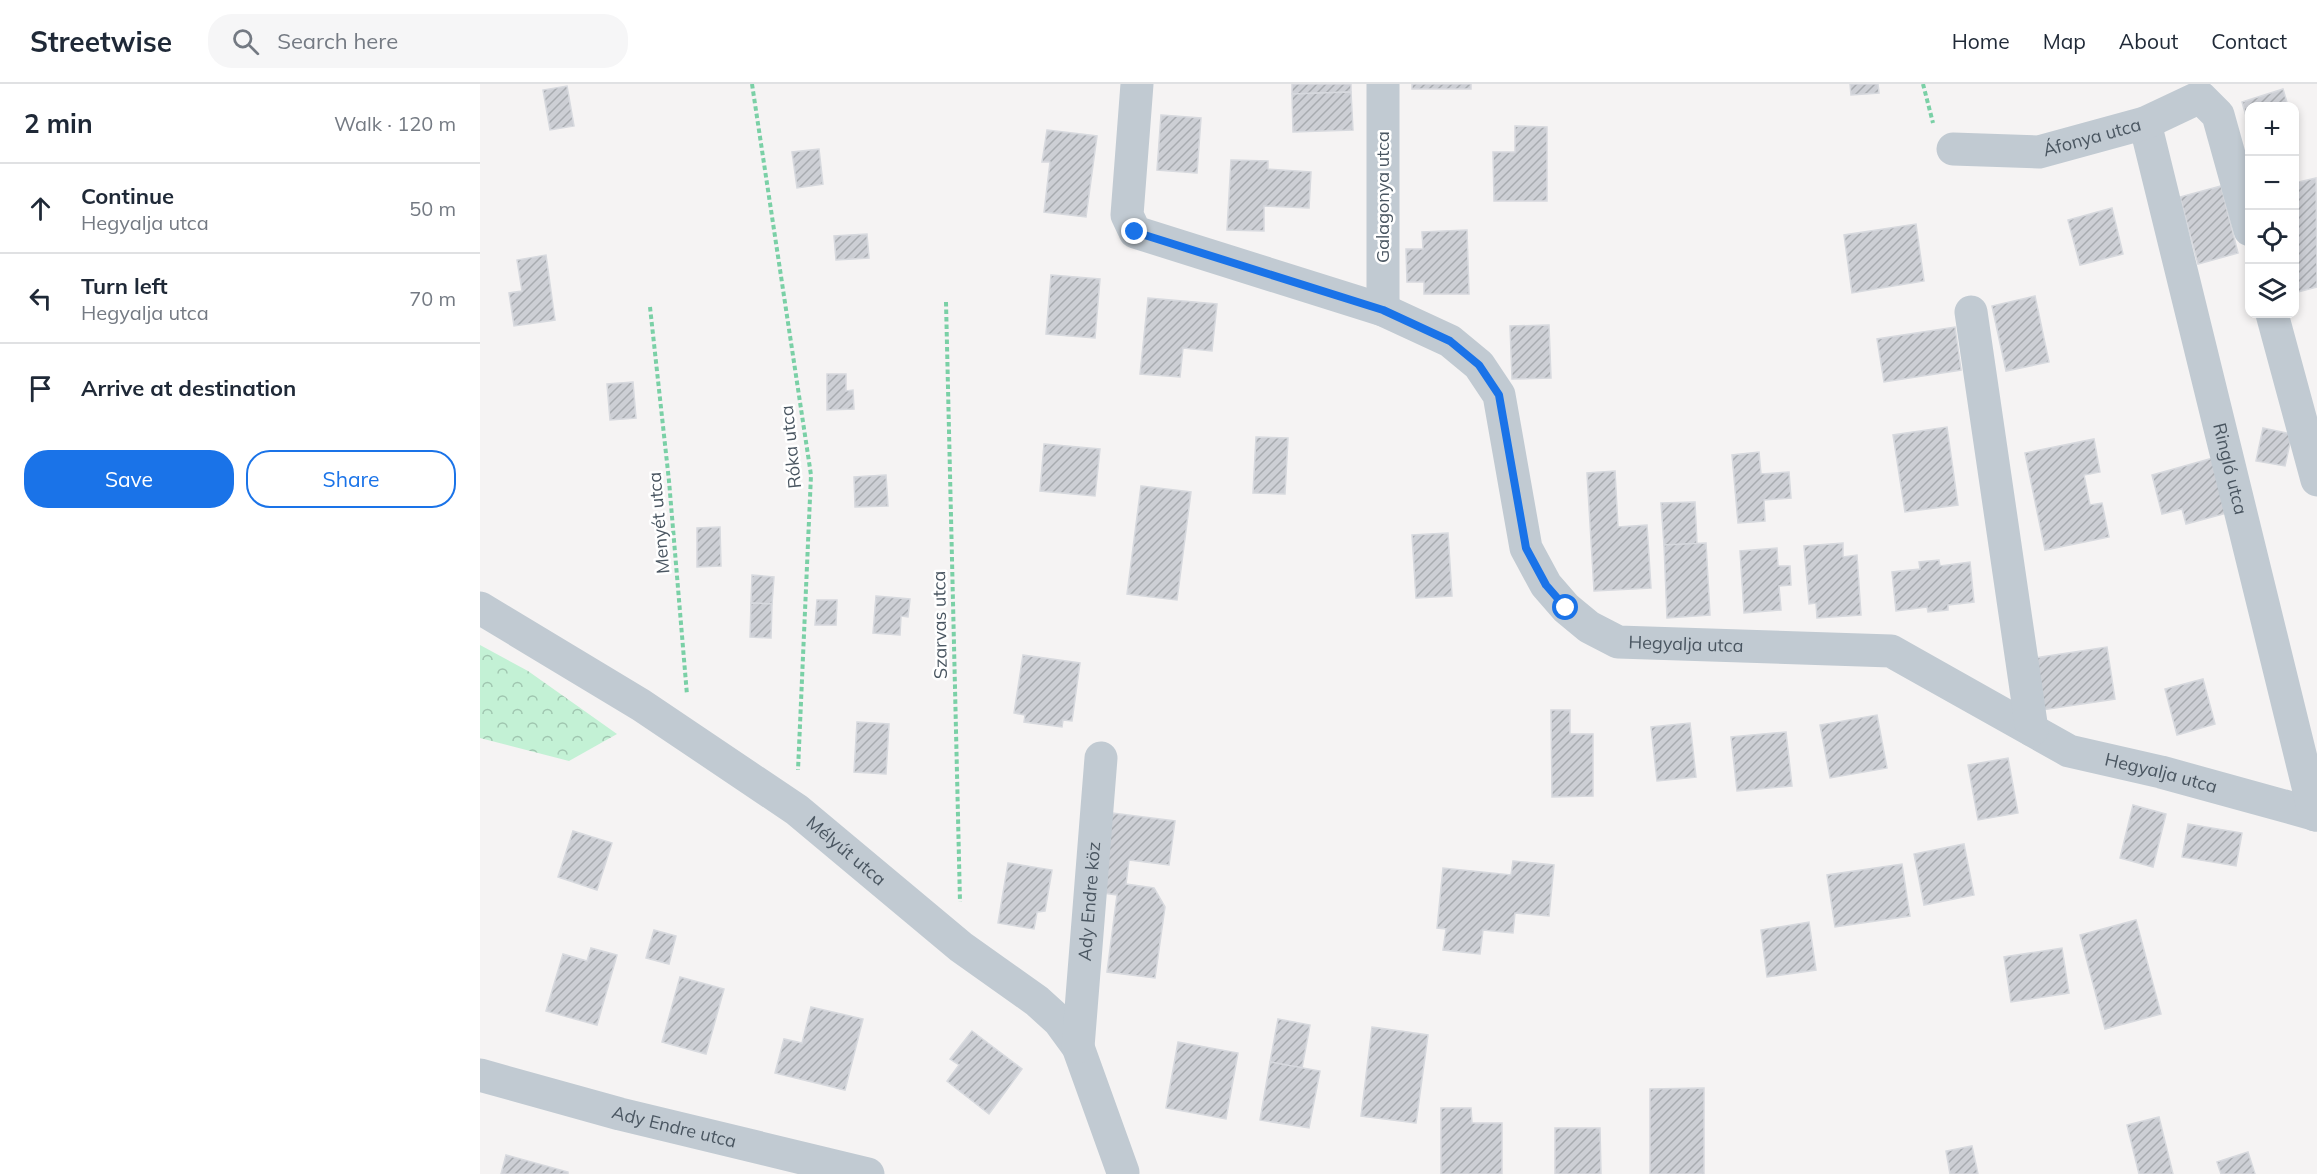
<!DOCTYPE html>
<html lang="en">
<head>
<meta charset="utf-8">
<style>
  :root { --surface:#fff; --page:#f6f6f7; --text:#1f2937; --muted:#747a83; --line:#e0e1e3; --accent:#1a73e8 }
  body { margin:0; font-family:Mulish,sans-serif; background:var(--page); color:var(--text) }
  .controls { position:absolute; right:18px; top:18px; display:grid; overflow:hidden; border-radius:12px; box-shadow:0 3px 9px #0003 }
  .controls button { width:54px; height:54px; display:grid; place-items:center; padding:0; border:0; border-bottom:2px solid var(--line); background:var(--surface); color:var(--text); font:30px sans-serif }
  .stop { position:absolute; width:18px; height:18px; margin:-14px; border:4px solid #1a73e8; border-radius:50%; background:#fff }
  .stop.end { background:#1a73e8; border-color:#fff; box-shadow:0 2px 6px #0008 }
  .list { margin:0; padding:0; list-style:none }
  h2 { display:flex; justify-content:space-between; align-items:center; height:78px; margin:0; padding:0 24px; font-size:26px }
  h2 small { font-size:20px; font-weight:400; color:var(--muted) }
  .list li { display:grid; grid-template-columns:39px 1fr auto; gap:18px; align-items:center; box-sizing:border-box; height:90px; padding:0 24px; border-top:2px solid var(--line) }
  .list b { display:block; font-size:22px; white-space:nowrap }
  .list p { margin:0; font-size:20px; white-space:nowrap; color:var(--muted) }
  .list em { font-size:20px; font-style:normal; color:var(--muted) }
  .actions { display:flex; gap:12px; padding:18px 24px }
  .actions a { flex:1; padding:14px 0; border:2px solid var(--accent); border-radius:24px; text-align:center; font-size:21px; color:var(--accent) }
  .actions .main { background:var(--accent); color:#fff }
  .icon { flex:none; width:33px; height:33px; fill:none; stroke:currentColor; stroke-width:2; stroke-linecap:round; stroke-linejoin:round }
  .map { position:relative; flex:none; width:1837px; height:1090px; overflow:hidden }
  header { display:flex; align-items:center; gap:36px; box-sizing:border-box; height:84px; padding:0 30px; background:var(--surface); border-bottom:2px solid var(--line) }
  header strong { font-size:28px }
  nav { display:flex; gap:33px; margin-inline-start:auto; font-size:21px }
  .search { width:420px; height:54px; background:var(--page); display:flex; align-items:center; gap:15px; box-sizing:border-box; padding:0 21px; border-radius:24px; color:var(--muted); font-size:22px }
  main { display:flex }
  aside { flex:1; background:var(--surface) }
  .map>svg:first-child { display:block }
</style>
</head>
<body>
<header>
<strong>Streetwise</strong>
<div class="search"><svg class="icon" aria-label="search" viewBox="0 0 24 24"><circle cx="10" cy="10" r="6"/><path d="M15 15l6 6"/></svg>Search here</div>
<nav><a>Home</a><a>Map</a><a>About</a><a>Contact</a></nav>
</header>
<main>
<aside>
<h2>2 min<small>Walk · 120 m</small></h2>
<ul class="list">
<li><svg class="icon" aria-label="ahead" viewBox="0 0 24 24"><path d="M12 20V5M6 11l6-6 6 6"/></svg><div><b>Continue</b><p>Hegyalja utca</p></div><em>50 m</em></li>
<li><svg class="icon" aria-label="left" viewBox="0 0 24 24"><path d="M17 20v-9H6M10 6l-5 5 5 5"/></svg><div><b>Turn left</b><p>Hegyalja utca</p></div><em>70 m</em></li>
<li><svg class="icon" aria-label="arrive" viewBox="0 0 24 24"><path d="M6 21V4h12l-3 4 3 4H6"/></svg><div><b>Arrive at destination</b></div></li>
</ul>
<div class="actions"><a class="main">Save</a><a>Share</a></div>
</aside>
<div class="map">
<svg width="1837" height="1090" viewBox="0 0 1837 1090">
  <defs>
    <pattern id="forest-crowns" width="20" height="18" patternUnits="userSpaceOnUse" patternTransform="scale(1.5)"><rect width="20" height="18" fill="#c3f1d5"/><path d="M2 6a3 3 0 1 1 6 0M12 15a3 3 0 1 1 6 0" fill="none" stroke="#a0c6b0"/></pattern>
    <pattern id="building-hatch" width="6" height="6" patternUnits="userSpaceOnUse" patternTransform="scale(1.5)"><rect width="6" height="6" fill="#cdcfd5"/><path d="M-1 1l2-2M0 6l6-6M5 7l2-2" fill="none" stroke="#a8abb0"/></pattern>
  </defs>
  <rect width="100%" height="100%" fill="#f5f3f3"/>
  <path fill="url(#forest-crowns)" d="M0 561 48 587 137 650 89 677 0 654Z"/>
  <g fill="url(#building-hatch)" stroke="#d7d9de" stroke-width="1.5">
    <path d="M812 0H871V8L812 10Z"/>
    <rect x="932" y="0" width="59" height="5"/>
    <path d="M1370 0H1398L1399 9 1371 11Z"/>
    <path d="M87 2 94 42 70 46 63 6Z"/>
    <path d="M1803 5 1808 22H1770V46L1762 18Z"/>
    <path d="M871 8 873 46 813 48 812 10Z"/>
    <path d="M681 31 721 34 717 89 677 86Z"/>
    <path d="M1035 42 1067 43V117H1014L1013 68H1035Z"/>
    <path d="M567 46 617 52 606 133 564 128 570 78H562Z"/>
    <path d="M339 65 343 100 317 104 312 68Z"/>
    <path d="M751 76 788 77V85L831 88 829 124 784 122V147L747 146Z"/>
    <path d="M1836 94 1837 203 1814 209V99Z"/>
    <path d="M1741 102 1758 169 1718 180 1700 113Z"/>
    <path d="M1632 124 1643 170 1600 181 1588 136Z"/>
    <path d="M1436 140 1444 197 1372 209 1364 151Z"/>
    <path d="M987 146 989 210H944V198H927L926 165H943L942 148Z"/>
    <path d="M387 150 389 174 356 176 354 152Z"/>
    <path d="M66 171 75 236 34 242 29 209 42 207 37 176Z"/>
    <path d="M571 191 620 195 615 254 566 250Z"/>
    <path d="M1555 212 1569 278 1526 287 1512 222Z"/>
    <path d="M668 214 737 220 732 267 703 264 700 293 660 290Z"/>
    <path d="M1069 241 1071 294 1032 295 1030 242Z"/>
    <path d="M1475 243 1481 286 1404 298 1397 255Z"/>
    <path d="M347 290H366V307L373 306 374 325 347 326Z"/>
    <path d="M153 298 156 334 130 336 127 300Z"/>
    <path d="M1467 343 1478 421 1425 428 1413 351Z"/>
    <path d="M1783 344 1812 350 1805 382 1776 377Z"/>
    <path d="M776 353 808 354 805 410 773 409Z"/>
    <path d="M1614 355 1620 388 1604 391 1610 421 1622 419 1629 453 1565 466 1545 369Z"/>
    <path d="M564 360 620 365 615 412 560 407Z"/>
    <path d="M1279 368 1281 390 1309 388 1311 414 1284 416 1285 437 1258 439 1252 371Z"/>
    <path d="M1733 374 1747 429 1706 440 1702 425 1682 430 1672 391Z"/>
    <path d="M1135 387 1138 443 1167 441 1171 504 1114 507 1107 389Z"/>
    <path d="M406 391 408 422 375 423 374 393Z"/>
    <path d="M661 402 711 408 697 516 647 510Z"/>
    <path d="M1215 418 1217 460 1184 461 1181 419Z"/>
    <path d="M240 443 241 482 217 483V444Z"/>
    <path d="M968 449 972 512 936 514 932 451Z"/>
    <path d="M1226 459 1230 531 1187 534 1184 461Z"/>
    <path d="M1363 459V473L1377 471 1381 531 1337 534 1336 519 1329 520 1324 462Z"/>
    <path d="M1297 464 1298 482H1310L1311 501 1299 502 1301 526 1264 529 1260 467Z"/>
    <path d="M1459 476 1460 482 1490 478 1494 518 1468 521V526L1448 528 1447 523 1416 527 1412 488 1440 485 1439 478Z"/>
    <path d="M272 491 294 493 292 520 271 519Z"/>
    <path d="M396 512 430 515 428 533 421 532 420 551 393 549Z"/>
    <path d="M337 516H357L356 541H335Z"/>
    <path d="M271 519 292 520 291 554 270 553Z"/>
    <path d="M1627 563 1635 615 1562 626 1555 574Z"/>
    <path d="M543 571 600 579 592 637 583 636 582 643 544 638 545 631 534 629Z"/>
    <path d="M1723 595 1735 640 1697 651 1685 605Z"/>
    <path d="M1071 626H1090V650H1113V712L1072 713Z"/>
    <path d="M1397 631 1407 684 1350 694 1340 641Z"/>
    <path d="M377 638 409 640 406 690 374 688Z"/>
    <path d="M1210 639 1216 693 1177 697 1171 643Z"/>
    <path d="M1306 648 1312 702 1257 707 1251 653Z"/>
    <path d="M1528 674 1538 729 1498 736 1488 681Z"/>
    <path d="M1653 721 1686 730 1673 783 1640 774Z"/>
    <path d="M632 729 695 737 689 781 649 776 646 800 674 804 685 823 675 894 627 888 637 811 623 809Z"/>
    <path d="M1708 740 1762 749 1756 782 1702 773Z"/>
    <path d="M93 747 132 759 117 806 78 793Z"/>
    <path d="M1484 760 1494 811 1444 821 1434 770Z"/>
    <path d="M1033 777 1074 781 1069 832 1035 829 1033 849 1003 846 1000 870 963 866 966 845 957 844 963 784 1031 791Z"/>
    <path d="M528 779 572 786 565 827 557 828 554 845 518 839Z"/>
    <path d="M1422 780 1430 832 1355 843 1347 791Z"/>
    <path d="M1656 836 1681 930 1625 945 1600 851Z"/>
    <path d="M1329 838 1336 886 1287 893 1281 846Z"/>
    <path d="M174 846 196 852 189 880 166 874Z"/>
    <path d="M111 864 137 871 117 941 66 927 83 870 107 877Z"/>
    <path d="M1582 864 1589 909 1531 918 1524 873Z"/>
    <path d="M200 893 244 905 226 970 182 958Z"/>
    <path d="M331 923 383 935 365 1006 295 989 304 955 322 959Z"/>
    <path d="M798 935 830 941 822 984 790 978Z"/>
    <path d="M892 943 948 951 936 1039 881 1032Z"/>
    <path d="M492 947 542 985 509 1030 467 997 479 981 470 975Z"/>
    <path d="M698 958 758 969 746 1035 686 1024Z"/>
    <path d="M790 978 840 987 829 1044 780 1036Z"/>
    <path d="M1224 1004V1090H1170V1005Z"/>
    <path d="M961 1024H991L992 1039H1022V1090H961Z"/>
    <path d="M1679 1033 1693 1090H1659L1647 1041Z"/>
    <path d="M1075 1044H1120L1121 1090H1075Z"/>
    <path d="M1492 1062 1498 1090H1470L1466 1067Z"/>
    <path d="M1768 1068 1775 1090H1741L1737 1078Z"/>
    <path d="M26 1071 88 1088V1090H21Z"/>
  </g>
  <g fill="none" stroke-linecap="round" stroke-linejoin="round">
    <g stroke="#7ad0a6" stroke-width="4" stroke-dasharray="4.5 3" stroke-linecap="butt">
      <path d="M272 0 331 391 318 686"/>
      <path d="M1443 0 1453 39"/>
      <path d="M466 218 480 818"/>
      <path d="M170 223 189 397 207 611"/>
    </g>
    <g stroke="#c1cad2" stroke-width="33">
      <path id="s1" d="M657 0 647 131 655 148 903 226 970 257 999 281 1019 311 1046 464 1066 501 1086 524 1109 543 1138 558 1411 567 1589 667 1681 688 1837 731"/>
      <path id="s2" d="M1665 39 1835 731"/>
      <path id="s3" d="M1473 65 1559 68 1665 39 1720 13 1738 31 1770 146"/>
      <path d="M903 226V0"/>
      <path d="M1491 228 1552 646"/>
      <path d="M1792 230 1837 396"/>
      <path id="s4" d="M0 524 161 621 317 726 481 863 557 917 579 937 598 963 643 1088"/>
      <path id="s5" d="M598 963 621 674"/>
      <path id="s6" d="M0 991 140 1030 388 1090"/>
    </g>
  </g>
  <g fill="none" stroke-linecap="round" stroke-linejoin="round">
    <path stroke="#1a73e8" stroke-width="8" d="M655 148 903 226 970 257 999 281 1019 311 1046 464 1066 501 1086 524"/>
  </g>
  <g text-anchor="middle" stroke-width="5" stroke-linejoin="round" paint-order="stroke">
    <g font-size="18" fill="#4a5661" stroke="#fff">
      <text dy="6" stroke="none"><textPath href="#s3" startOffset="141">Áfonya utca</textPath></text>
      <text transform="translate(903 113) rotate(-90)" y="6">Galagonya utca</text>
      <text transform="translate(311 363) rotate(-96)" y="6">Róka utca</text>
      <text dy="6" stroke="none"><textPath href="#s2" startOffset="356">Ringló utca</textPath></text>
      <text transform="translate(179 439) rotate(-95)" y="6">Menyét utca</text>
      <text transform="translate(460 541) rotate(-91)" y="6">Szarvas utca</text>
      <text dy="6" stroke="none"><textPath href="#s1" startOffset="916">Hegyalja utca</textPath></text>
      <text dy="6" stroke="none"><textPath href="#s1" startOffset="1420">Hegyalja utca</textPath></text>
      <text dy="6" stroke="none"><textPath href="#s4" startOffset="440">Mélyút utca</textPath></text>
      <text dy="6" stroke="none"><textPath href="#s5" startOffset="146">Ady Endre köz</textPath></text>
      <text dy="6" stroke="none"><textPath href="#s6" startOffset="201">Ady Endre utca</textPath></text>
    </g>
  </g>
</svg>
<div class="controls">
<button>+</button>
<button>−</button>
<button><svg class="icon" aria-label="locate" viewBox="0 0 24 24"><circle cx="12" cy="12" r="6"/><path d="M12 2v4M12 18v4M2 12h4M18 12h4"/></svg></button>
<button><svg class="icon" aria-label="layers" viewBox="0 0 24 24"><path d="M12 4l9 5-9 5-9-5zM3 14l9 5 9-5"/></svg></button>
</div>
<div class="stop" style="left:1086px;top:524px"></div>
<div class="stop end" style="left:655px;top:148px"></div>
</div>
</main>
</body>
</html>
